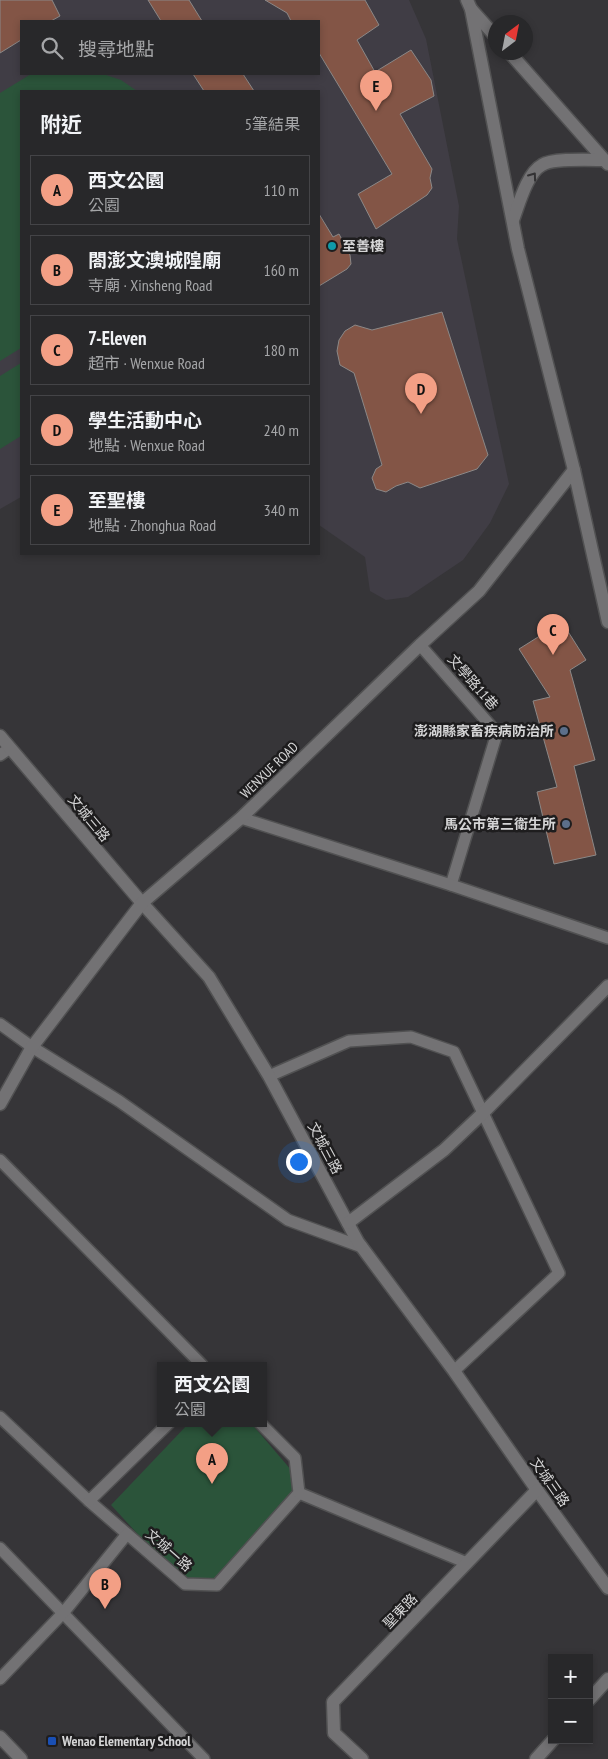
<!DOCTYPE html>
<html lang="zh-TW">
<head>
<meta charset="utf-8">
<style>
  :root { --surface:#28282a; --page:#303032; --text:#f1f3f6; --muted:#a5a6a8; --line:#444447; --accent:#f39f85 }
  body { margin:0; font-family:"PT Sans Narrow","Noto Sans TC",sans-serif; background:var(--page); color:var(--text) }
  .controls { position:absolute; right:15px; bottom:15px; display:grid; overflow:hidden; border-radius:0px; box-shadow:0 2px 8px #0003 }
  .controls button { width:45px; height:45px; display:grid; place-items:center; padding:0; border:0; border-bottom:1px solid var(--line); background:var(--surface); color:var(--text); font:25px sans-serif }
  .compass { position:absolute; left:488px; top:15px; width:45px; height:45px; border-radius:50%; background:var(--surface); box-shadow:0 2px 8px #0003; rotate:32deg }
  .you { position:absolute; left:298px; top:1161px; width:18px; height:18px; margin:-12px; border:4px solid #fff; border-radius:50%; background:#1a73e8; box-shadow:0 0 0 8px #1a73e833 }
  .badge { display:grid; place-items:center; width:32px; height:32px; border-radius:50%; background:var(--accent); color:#111; font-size:16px; font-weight:700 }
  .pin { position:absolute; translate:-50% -41px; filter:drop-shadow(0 1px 2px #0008) }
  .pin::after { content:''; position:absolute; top:26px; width:18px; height:15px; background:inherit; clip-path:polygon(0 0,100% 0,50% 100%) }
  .popup { position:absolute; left:157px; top:1362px; width:110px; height:65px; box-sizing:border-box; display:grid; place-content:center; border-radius:0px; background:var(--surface); filter:drop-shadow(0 1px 4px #0005); font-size:16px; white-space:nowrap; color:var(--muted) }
  .popup b { font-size:19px; color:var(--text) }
  .popup::after { content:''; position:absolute; left:50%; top:100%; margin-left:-10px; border:10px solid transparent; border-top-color:var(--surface) }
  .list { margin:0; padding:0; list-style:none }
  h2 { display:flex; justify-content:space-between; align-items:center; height:65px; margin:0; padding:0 20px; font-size:21px }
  h2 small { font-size:16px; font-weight:400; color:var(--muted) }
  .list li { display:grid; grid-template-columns:32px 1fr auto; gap:15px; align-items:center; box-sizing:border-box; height:70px; margin:0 10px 10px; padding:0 10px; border:1px solid var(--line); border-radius:0px }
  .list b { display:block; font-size:19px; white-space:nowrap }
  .list p { margin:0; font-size:16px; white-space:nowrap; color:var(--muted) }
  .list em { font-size:16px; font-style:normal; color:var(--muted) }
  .icon { flex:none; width:28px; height:28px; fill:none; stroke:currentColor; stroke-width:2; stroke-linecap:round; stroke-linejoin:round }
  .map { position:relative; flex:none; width:608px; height:1759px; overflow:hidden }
  .search { position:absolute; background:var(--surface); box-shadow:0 2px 8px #0003; left:20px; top:20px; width:300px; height:55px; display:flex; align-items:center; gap:12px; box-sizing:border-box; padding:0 18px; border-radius:0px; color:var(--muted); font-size:19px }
  .panel { position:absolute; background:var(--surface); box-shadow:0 2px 8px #0003; left:20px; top:90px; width:300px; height:465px; border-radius:0px }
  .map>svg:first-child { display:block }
</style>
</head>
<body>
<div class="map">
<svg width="608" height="1759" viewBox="0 0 608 1759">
  <rect width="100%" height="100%" fill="#363538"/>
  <path fill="#403d45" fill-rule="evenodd" d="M0 0H409L426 39 459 206 457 239 509 484 490 523 463 560 408 597 386 600 370 591 365 557 319 525V91H21V497L0 509ZM21 21H319V74H21Z"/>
  <g fill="#2b543a">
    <path d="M31 74H103L121 80 137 91H21V348L0 361V93Z"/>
    <path d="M21 363V436L0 449V376Z"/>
    <path d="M189 1423H251L292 1471V1496L216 1582 187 1580 144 1541 111 1505Z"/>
  </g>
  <g fill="#835546" stroke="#8b8887">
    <path d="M0 0H52L60 16 51 21H21V40L0 53Z"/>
    <path d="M148 0H189L202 21H161Z"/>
    <path d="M265 0H365L379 25 357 40 375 72 411 50 431 80 434 96 400 114 432 169 430 178 432 188 427 195 376 229 358 194 392 174 319 53V21H291L287 13Z"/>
    <path d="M193 74H243L254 91H204Z"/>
    <path d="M319 214 333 237 339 234 350 255 351 264 347 269 319 286Z"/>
    <path d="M442 312 488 455 477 469 420 488 408 482 396 486 386 492 376 489 372 478 376 469 382 465 354 373 340 365 337 351 339 340 345 331 355 325 372 330Z"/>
    <path d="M562 622 586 660 570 670 595 760 574 766 596 855 554 864 537 792 557 787 533 701 550 697 519 649Z"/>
  </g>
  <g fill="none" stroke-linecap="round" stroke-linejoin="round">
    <g stroke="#515152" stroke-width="14">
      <g id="service">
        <path d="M420 645 497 733 451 885"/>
        <path d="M0 755 10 748"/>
        <path d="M241 818 451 885 608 938"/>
        <path d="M0 1024 32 1047 119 1101 288 1220 362 1247"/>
        <path d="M269 1076 349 1041 411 1037 454 1052 559 1273 454 1371"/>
        <path d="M0 1160 202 1365"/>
        <path d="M0 1417 89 1501 185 1584 217 1585 299 1493 295 1458 260 1423"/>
        <path d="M299 1493 467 1563"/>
        <path d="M89 1501 169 1423"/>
        <path d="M0 1548 204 1759"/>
        <path d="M0 1679 64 1612 127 1534"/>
      </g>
    </g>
    <g stroke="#515152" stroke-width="15">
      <g id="minor">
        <path d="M0 736 142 903 209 977 269 1076 358 1242 454 1371 537 1490 608 1588"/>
        <path d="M0 1104 32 1047 142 903 241 818 420 645 479 591 574 470"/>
        <path d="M348 1223 444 1150 483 1113 608 986"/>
        <path d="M589 1700 608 1679"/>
        <path d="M362 1759 334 1733 333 1702 537 1490"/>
        <path d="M536 1759 553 1740"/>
      </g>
    </g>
    <g stroke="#515152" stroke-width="15">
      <g id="secondary">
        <path d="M467 0 471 9 518 249 574 470 608 622"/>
        <path d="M471 9 496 37"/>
        <path d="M509 52 608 164"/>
        <path d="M513 220C519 204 527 173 542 165 552 158 591 160 604 160"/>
        <path d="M0 1737 21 1759"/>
      </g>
    </g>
    <use href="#service" stroke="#737274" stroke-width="11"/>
    <use href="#minor" stroke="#737274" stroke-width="12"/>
    <use href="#secondary" stroke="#737274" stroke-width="12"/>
  </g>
  <defs><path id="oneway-chevron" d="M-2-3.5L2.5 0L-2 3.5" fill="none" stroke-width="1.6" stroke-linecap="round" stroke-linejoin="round" transform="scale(1.25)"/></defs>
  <use stroke="#333234" href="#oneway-chevron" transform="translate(533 176) rotate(-54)"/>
  <circle fill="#0f9aa8" stroke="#1e1d1e" stroke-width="2" cx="332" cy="246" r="5"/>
  <g fill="#5c6f8a" stroke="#1e1d1e" stroke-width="2">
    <circle cx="564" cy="731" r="5"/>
    <circle cx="566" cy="824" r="5"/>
  </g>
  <rect fill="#1a4fb4" stroke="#1e1d1e" stroke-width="2" x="47" y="1736" width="10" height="10" rx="2.5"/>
  <g text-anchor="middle" stroke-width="5" stroke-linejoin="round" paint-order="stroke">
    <g font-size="14" font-weight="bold" fill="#d5d5d6" stroke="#1e1d1e" text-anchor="start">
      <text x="342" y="251">至善樓</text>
      <text x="554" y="736" text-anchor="end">澎湖縣家畜疾病防治所</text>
      <text x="556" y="829" text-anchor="end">馬公市第三衛生所</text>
      <text x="62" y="1746">Wenao Elementary School</text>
    </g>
    <g font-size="14" fill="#d5d5d6" stroke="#1e1d1e">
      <text transform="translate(473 682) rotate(49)" y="5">文學路11巷</text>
      <text transform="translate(269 770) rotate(-44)" y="5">WENXUE ROAD</text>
      <text transform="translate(89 818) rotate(50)" y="5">文城三路</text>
      <text transform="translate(325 1148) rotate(62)" y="5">文城三路</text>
      <text transform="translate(550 1482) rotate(55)" y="5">文城三路</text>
      <text transform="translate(169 1550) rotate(41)" y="5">文城一路</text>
      <text transform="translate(400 1611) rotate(-46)" y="5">聖東路</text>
    </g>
  </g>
</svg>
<div class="controls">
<button>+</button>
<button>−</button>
</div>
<svg class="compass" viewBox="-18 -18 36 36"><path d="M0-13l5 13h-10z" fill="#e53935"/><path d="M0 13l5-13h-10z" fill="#a5a6a8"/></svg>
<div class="you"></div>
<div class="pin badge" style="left:212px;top:1484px">A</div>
<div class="popup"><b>西文公園</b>公園</div>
<div class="pin badge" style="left:105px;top:1609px">B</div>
<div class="pin badge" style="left:553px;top:655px">C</div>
<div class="pin badge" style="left:421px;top:414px">D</div>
<div class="pin badge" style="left:376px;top:111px">E</div>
<div class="search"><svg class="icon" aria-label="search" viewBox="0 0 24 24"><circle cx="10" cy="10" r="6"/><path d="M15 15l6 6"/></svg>搜尋地點</div>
<section class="panel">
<h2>附近<small>5筆結果</small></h2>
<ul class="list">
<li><span class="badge">A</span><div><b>西文公園</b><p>公園</p></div><em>110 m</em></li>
<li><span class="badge">B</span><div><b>閤澎文澳城隍廟</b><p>寺廟 · Xinsheng Road</p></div><em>160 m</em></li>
<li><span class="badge">C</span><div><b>7-Eleven</b><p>超市 · Wenxue Road</p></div><em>180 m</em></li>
<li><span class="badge">D</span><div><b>學生活動中心</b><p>地點 · Wenxue Road</p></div><em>240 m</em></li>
<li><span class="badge">E</span><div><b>至聖樓</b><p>地點 · Zhonghua Road</p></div><em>340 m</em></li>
</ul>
</section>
</div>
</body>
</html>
